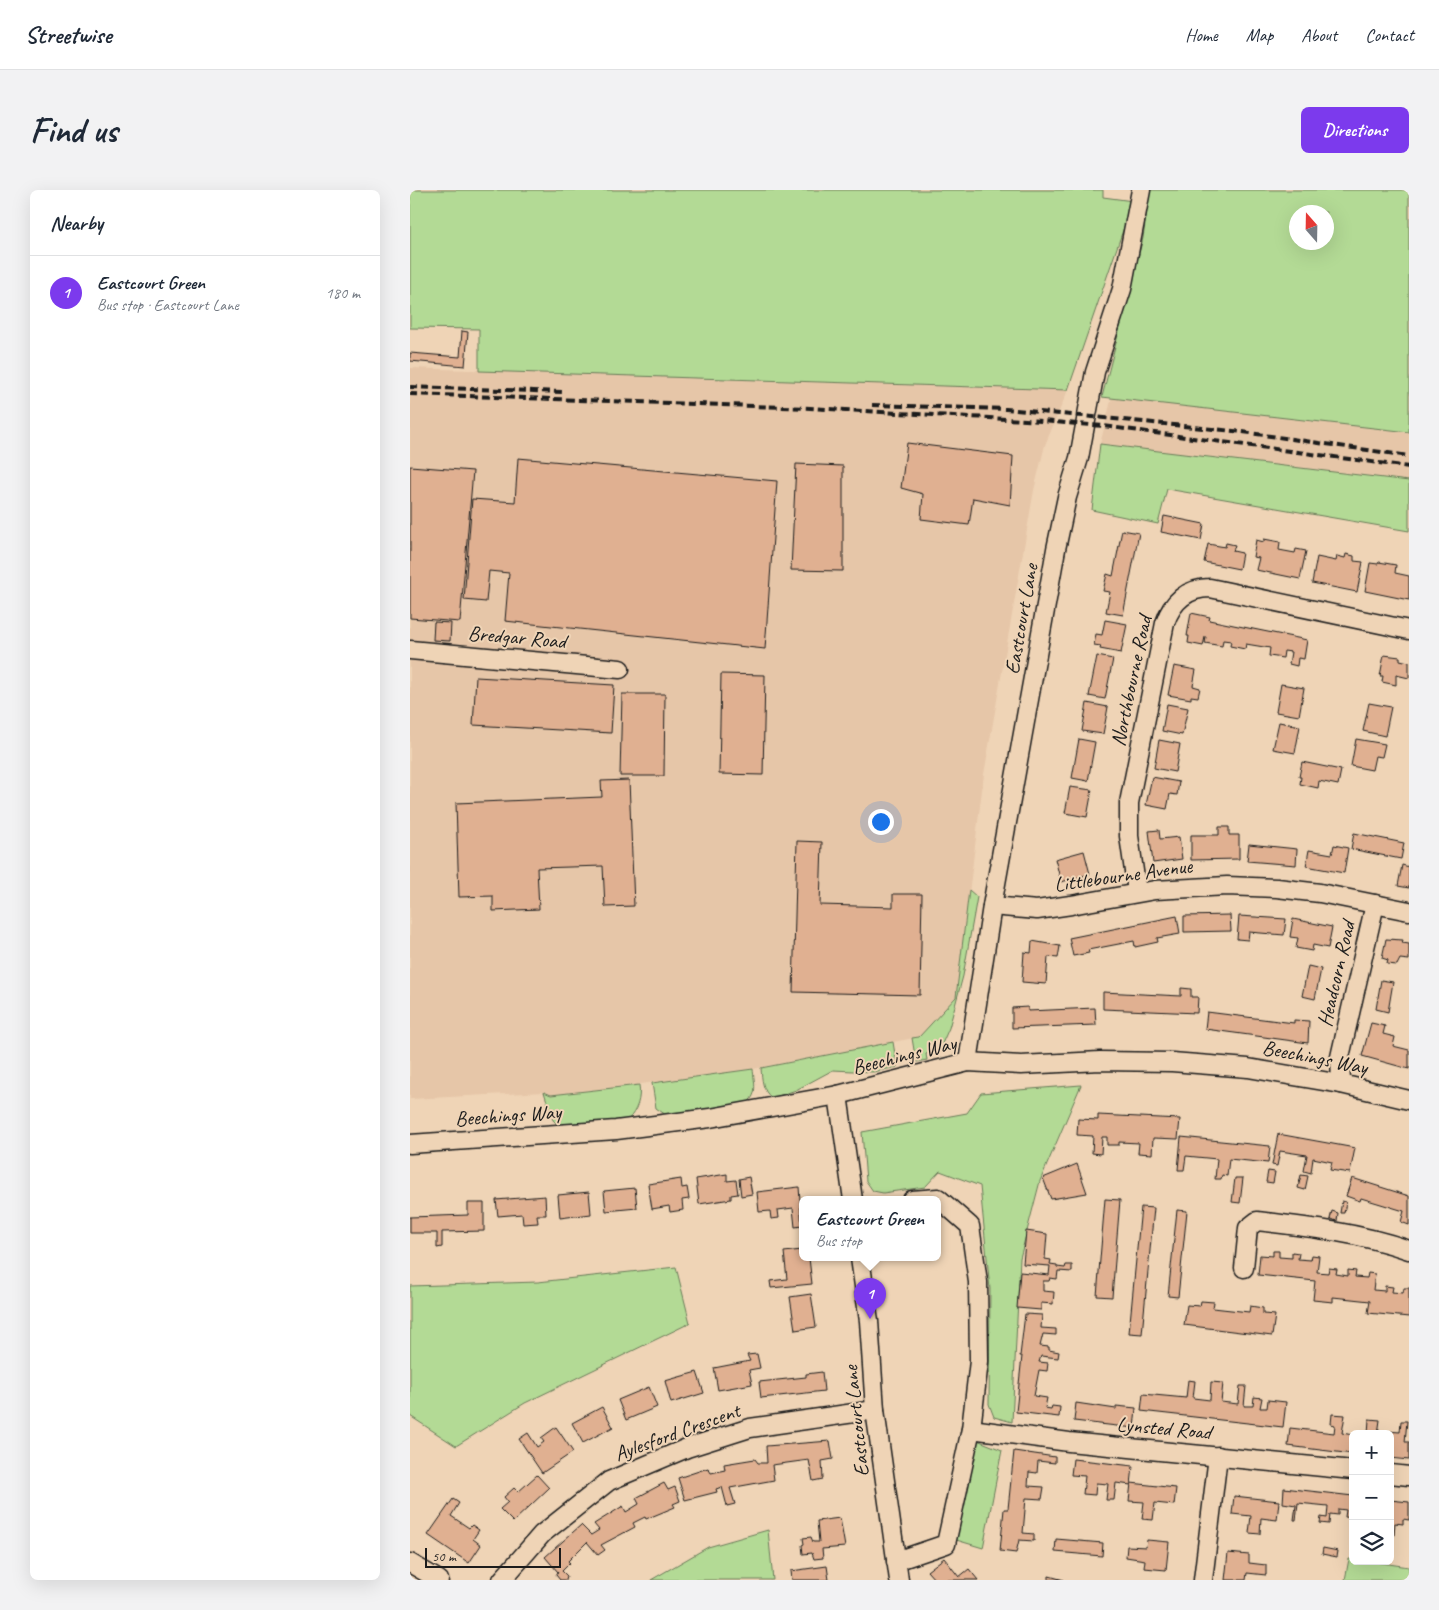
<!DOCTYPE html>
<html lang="en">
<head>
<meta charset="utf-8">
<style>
  :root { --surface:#fff; --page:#f2f2f3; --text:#1f2937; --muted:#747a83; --line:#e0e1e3; --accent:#7c3aed }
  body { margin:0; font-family:Caveat,sans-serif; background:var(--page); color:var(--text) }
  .controls { position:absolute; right:15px; bottom:15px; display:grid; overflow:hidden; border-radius:8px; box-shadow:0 5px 20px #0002 }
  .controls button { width:45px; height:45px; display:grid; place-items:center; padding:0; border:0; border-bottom:1px solid var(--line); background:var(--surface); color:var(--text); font:25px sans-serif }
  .compass { position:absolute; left:879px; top:15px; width:45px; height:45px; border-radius:50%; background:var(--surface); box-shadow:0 5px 20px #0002; rotate:340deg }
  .scale { position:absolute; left:15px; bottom:12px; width:136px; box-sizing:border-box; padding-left:5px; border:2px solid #1c1c1c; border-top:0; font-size:14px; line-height:18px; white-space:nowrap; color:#1c1c1c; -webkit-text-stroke:4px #efd4b6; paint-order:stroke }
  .you { position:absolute; left:470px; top:631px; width:18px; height:18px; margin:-12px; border:4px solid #fff; border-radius:50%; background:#1a73e8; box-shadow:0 0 0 8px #1a73e833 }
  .badge { display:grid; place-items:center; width:32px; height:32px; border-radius:50%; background:var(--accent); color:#fff; font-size:16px; font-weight:700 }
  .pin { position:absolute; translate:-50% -41px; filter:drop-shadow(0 1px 2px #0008) }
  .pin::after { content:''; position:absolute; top:26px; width:18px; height:15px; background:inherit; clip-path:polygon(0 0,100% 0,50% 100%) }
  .popup { position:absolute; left:389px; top:1006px; width:142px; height:65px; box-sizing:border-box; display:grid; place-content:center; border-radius:8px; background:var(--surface); filter:drop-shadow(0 1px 4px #0005); font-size:16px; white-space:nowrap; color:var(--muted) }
  .popup b { font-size:19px; color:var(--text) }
  .popup::after { content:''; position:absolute; left:50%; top:100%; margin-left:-10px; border:10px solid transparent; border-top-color:var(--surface) }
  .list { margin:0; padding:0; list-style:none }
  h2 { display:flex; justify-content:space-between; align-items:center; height:65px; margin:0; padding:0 20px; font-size:21px }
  h2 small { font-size:16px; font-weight:400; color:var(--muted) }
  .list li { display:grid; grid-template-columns:32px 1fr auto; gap:15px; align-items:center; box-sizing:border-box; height:75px; padding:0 20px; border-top:1px solid var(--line) }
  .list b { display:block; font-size:19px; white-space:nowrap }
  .list p { margin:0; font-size:16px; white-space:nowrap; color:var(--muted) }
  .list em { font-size:16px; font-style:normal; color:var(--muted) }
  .icon { flex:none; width:28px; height:28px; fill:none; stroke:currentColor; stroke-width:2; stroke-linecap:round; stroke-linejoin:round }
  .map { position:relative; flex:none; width:999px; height:1390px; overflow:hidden; border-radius:8px }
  header { display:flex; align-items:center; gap:30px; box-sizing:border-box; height:70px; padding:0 25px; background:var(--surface); border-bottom:1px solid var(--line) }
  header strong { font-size:24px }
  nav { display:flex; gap:28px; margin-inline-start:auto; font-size:18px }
  .intro { display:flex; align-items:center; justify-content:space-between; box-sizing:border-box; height:120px; padding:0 30px }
  h1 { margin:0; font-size:35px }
  .button { padding:12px 22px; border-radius:8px; background:var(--accent); color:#fff; font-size:18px; font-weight:700 }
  main { display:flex; gap:30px; padding:0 30px }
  aside { flex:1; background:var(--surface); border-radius:8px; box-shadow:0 5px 20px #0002 }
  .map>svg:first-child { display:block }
</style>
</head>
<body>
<header>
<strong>Streetwise</strong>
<nav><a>Home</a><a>Map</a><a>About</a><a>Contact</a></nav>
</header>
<div class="intro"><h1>Find us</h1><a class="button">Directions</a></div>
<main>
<aside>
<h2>Nearby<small></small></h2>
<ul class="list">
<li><span class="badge">1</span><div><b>Eastcourt Green</b><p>Bus stop · Eastcourt Lane</p></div><em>180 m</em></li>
</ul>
</aside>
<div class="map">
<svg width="999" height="1390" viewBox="0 0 999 1390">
  <rect width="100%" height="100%" fill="#efd4b6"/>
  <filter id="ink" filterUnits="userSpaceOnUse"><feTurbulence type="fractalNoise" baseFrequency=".02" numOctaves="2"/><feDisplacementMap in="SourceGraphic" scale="10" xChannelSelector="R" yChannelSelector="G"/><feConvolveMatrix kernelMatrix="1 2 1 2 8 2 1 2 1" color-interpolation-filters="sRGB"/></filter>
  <g filter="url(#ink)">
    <g fill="#e6c6a8">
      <path d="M0 178 658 200 635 255 624 300 574 584 546 807 509 847 343 879 201 898 141 905 134 902 0 909Z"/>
      <path d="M702 207 999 242V291L690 254Z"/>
    </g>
    <g fill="#b3da95" stroke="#687b58" fill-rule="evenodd">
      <path d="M0 0H693V7L723 11 658 200 69 181V139L0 138Z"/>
      <path d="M740 0H999V242L692 207 733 48ZM886 22H916V52H886Z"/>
      <path d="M690 254 999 291V341L757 299 748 334 682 320Z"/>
      <path d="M559 700 567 707 553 786 539 838 531 856 526 861 516 864 517 870 506 872 502 848 509 847 546 807Z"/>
      <path d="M483 852 487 877 463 882 423 880 386 900 362 908C352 901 352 889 351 878Z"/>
      <path d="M343 879C344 893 349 906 335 914L256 925 246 918 242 893Z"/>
      <path d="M229 895C231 909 227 920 218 930L155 936 146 933 143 930 134 902 141 905Z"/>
      <path d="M671 895 630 991 610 1068 602 1232 584 1227 579 1214 580 1099 570 996 530 981 515 997 473 1003 463 1001 456 991 452 942 557 923 571 903Z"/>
      <path d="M266 1077 280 1133 115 1213 46 1256 0 1226V1096L128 1092Z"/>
      <path d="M567 1250 592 1260 573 1358 543 1349Z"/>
      <path d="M358 1340 363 1390H241L298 1357Z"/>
      <path d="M939 1369H943V1371H958L999 1377V1390H935Z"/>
    </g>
    <g fill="#e0b091" stroke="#1c1c1c">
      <path d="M52 141 58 142 55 176 0 171V163L50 167Z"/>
      <path d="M497 253 603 266 600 315 563 308 559 335 511 329 513 304 491 298Z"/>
      <path d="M108 268 367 291 355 459 95 431 99 383 79 381 76 412 54 410 62 309 105 312Z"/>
      <path d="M386 274 433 276V381L381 380Z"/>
      <path d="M0 276 63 281 50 432 0 428Z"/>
      <path d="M754 326 794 334 791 350 751 342Z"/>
      <path d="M712 340 729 343 713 425 696 422 700 402 693 401 697 384 703 386Z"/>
      <path d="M854 349 870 352 869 360 885 363 886 359 896 361 890 389 846 380 849 368 843 367 846 350 854 352Z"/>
      <path d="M816 353 825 355 823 361 832 363 829 379 794 372 798 354 815 357Z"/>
      <path d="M936 364 944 366V371L953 372 947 402 902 393 907 367 926 371 927 366 935 368Z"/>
      <path d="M969 372 986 375 985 383 999 386V410L955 401 960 373 968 374Z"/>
      <path d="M781 423 800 427 799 430 897 450 894 469 888 468 887 476 879 474 881 462 874 461 873 468 859 466 860 458 836 454 835 459 820 456 821 451 813 450 812 456 795 453 796 447H795L793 456 778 453 779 446H777Z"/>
      <path d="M695 430 717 434 711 463 690 459 691 456 684 455 686 444 692 445Z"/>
      <path d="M24 432 41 433 40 451 23 450Z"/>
      <path d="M974 465 990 467V470L999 472V488L986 485V495L972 492 973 486H970Z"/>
      <path d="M687 466 703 469 695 509 679 506Z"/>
      <path d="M764 476 786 480 783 496 790 498 788 507 781 506V509L758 505Z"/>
      <path d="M311 484 355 485 353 585 309 584Z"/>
      <path d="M66 487 204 495 201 543 63 535Z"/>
      <path d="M871 494 894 498 889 526 866 522Z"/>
      <path d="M212 504H255L254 586H210Z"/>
      <path d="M677 513 698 517 693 544 672 541Z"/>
      <path d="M959 513 981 517 975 546 953 541Z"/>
      <path d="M757 514 778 518 772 545 752 541Z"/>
      <path d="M869 532 890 536 885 563 863 559Z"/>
      <path d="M669 549 685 552 678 591 662 588Z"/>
      <path d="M946 549 975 554 972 567 965 566 962 580 941 576Z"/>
      <path d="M749 550 770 554 765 582 744 578Z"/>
      <path d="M892 572 931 580 928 595 909 591 908 598 890 594 891 587H889Z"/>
      <path d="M742 587 769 592 767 605 760 604 757 619 736 615Z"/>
      <path d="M219 590 224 716 195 717 193 676 127 678 129 719 83 721V706L49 707 46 613 192 607 191 591Z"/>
      <path d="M660 597 682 600 677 627 655 623Z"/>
      <path d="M809 637H819V645H829V669L781 670V645H809Z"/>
      <path d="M749 640 750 649 769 647 772 669 743 673 739 641Z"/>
      <path d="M944 643 994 653 991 669 941 659Z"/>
      <path d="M387 651 412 652 410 715 483 717V704H512L510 805 383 802Z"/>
      <path d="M839 654 887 659 886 675 837 671Z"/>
      <path d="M924 655 938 658 934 683 896 676 899 660 922 664Z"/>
      <path d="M674 661 680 684 651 692 645 669Z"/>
      <path d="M992 675 999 677V698L988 696Z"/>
      <path d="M820 725 821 741 774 742V726Z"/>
      <path d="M767 726 770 744 747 748 748 752 725 757 724 751 678 760 679 763 663 766 659 748Z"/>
      <path d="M829 726 876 729 874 745 839 742 838 750 827 749Z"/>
      <path d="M883 729 922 737 918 758 903 755 902 761 886 758 888 748 880 747Z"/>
      <path d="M976 749 993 750 992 753 999 754V770L990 769 987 775 977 774 978 770 972 768Z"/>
      <path d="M622 751 650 756 648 768 638 767 636 794 612 792 614 762 621 763Z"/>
      <path d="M898 776 911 779 905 809 892 806Z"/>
      <path d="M971 790 983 792 978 822 966 819Z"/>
      <path d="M771 798 781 799V807H788L787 823 693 819V802L771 806Z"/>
      <path d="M618 817V821L685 818 686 835 602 838V818Z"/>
      <path d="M797 822 884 833V830L899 831 898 853 795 839Z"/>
      <path d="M961 833 975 836 973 844 985 847 983 856 999 860V879L952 866Z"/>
      <path d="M688 925 770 929 768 949 743 948 742 964 728 963 729 953 709 952V955H697V947H692L691 964 682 963 683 946 667 945 668 929 688 930Z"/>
      <path d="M868 944 945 958 940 983 920 980 922 972 903 968 901 983 894 981 897 965 870 961 867 976 862 975Z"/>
      <path d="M771 947 860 956 858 973 819 969 817 986 812 985 811 989H805L807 969 776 966 774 980H768Z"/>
      <path d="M667 974 677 1003 641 1009 633 988Z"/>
      <path d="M858 981 865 982 863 993 856 992Z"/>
      <path d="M317 984V991L326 990 328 1004 321 1005V1009L289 1014 286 989Z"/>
      <path d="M891 985 898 986 895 1000 888 998Z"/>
      <path d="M339 987 342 1004 331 1006 329 989Z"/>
      <path d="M825 988H833L830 1013 822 1012Z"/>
      <path d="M942 988 999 1006V1035L991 1032 994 1021 951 1008 950 1011 936 1006Z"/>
      <path d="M271 989 272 998 277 997 279 1009 272 1010 273 1020 260 1022 259 1016 242 1019 238 994Z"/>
      <path d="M389 997 392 1036 385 1037 383 1018 368 1020 369 1028 361 1029 360 1021 349 1022 347 1002Z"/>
      <path d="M225 998 227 1018 196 1021 194 1001Z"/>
      <path d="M179 1002 181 1024 150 1028 148 1005Z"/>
      <path d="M135 1006 136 1025H127L128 1033 113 1034 112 1024 88 1026 86 1010Z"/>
      <path d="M695 1009 710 1010 702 1107 687 1106Z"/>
      <path d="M932 1011 936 1012 934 1023H930Z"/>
      <path d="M58 1013H74V1041L32 1042V1057L27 1058V1043H0V1027L58 1025Z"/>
      <path d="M731 1017 744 1018 732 1144 719 1143Z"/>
      <path d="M767 1020 777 1021 768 1107 758 1106Z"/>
      <path d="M922 1021 928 1023 927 1031 920 1029Z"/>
      <path d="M616 1041 637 1044 635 1069 641 1070 640 1074 647 1075V1077L655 1078 656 1075H662V1082L648 1081 647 1089 640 1088 639 1091H633V1101L644 1102 643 1114 631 1113V1120L607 1118 610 1082 639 1085 640 1076 613 1074Z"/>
      <path d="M392 1060V1068H399L402 1094 361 1098 360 1091 377 1089 374 1062Z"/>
      <path d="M863 1061H869V1067L882 1068V1062L889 1063 888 1069 901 1070 902 1065 909 1066 907 1082 918 1083 919 1078 927 1079 926 1084 938 1086V1080L946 1081 945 1087 957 1088 958 1083 965 1084 963 1100 975 1101V1096L983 1097 982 1102 993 1103 994 1098H999V1127L958 1123 960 1111 923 1107V1112L903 1110 905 1091 848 1085 850 1065 863 1066Z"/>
      <path d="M401 1104 406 1137 385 1140 380 1107Z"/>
      <path d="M791 1111 804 1112 803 1118 839 1122 840 1116 853 1118V1124L865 1125 862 1146 774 1135 777 1115 790 1116Z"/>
      <path d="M615 1124 632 1125 631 1138 646 1139V1145L633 1144 630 1156 639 1157V1160L649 1162 648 1168 631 1166 629 1172 638 1173 637 1181 629 1180 624 1206 637 1208 635 1218 641 1219 642 1216 650 1217 649 1227 606 1222 612 1166H610Z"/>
      <path d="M347 1164 350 1178 339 1180 342 1194 308 1200 304 1178 340 1171 337 1165Z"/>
      <path d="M287 1182 294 1203 261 1213 255 1191Z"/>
      <path d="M412 1182 414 1201 351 1208 349 1192 396 1187V1184Z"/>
      <path d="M778 1190 785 1191 783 1208 800 1210 801 1192 813 1193 811 1212 828 1214 830 1196H836L834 1216H843L844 1207 852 1208 850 1218H857L858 1210 876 1212 873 1237 731 1221 733 1204 776 1208Z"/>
      <path d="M239 1197 247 1217 216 1230 208 1210Z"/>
      <path d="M666 1213 706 1219V1216L726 1218 724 1238 664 1231Z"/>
      <path d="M192 1217 203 1237 173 1253 162 1233Z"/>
      <path d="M922 1224 935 1225 932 1243 943 1245V1264L878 1256 880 1238 924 1243 925 1235 921 1234Z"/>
      <path d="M959 1229 970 1230 968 1244H958Z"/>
      <path d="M991 1231H997L995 1252H999V1270L980 1268V1244H975L976 1241 990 1242Z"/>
      <path d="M146 1237 163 1262 132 1283 109 1249 118 1243 127 1257 134 1252 131 1248Z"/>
      <path d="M420 1251 423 1269 412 1271 413 1289 403 1291 399 1270 362 1275 364 1290 320 1298 325 1314 317 1316 312 1297 306 1299 307 1302 275 1310 268 1288 298 1278 301 1283 315 1280 314 1274 345 1269 348 1273H357L356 1256Z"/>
      <path d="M604 1261 645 1267V1273L628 1271 627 1283 619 1282 618 1296 634 1297 632 1309 616 1308 613 1343 624 1344V1351L609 1350 606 1363 590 1361 594 1319H598Z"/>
      <path d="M663 1269 723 1276 721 1295 706 1293 704 1310H696L698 1294 686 1293 685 1305 673 1304 675 1286 661 1285Z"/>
      <path d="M127 1285 139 1298 103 1332 90 1319 98 1312 94 1307 104 1298 108 1302Z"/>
      <path d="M254 1293 258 1300 265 1297 270 1311 263 1314 265 1317 236 1329 235 1327 223 1333 225 1337 191 1355 195 1360 188 1365 177 1352 158 1371 160 1373 152 1381 157 1386 156 1389 157 1390H150L146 1385 148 1382 135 1367 171 1335 181 1345 189 1340 184 1334 213 1316 216 1322 229 1314 226 1308Z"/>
      <path d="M721 1293 766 1298 764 1315 745 1313 743 1330 732 1329 734 1312 719 1311Z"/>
      <path d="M874 1298 943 1306V1328L935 1327 936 1320 928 1319V1325L920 1324 919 1334 910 1333 911 1327 917 1328 918 1316 888 1313 886 1330H884L886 1315 873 1313Z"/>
      <path d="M824 1306 869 1311 867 1330 851 1328 850 1344 839 1343 841 1326 822 1324Z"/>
      <path d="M43 1309 49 1313 41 1326 59 1338 62 1335 69 1340 63 1349 71 1355 59 1373 18 1345Z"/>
      <path d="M980 1310 999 1312V1330L993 1329V1334L985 1333 984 1346 980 1345Z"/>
      <path d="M430 1328 435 1357 412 1359 413 1368 404 1369 402 1363 393 1364 392 1355 394 1354 393 1348 401 1347 403 1352H409L407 1331Z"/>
      <path d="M646 1349 693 1353 692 1366 645 1362Z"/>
      <path d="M737 1350 759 1352 756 1380 734 1378 735 1370 716 1367 717 1356 736 1357Z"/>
      <path d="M913 1358 928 1361 927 1367 912 1364Z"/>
      <path d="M818 1363 839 1365V1373L856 1375V1385L837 1383 836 1390H815Z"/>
      <path d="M534 1368 549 1387 559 1379 568 1390H525L517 1381Z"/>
      <path d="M417 1376 419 1390H382L381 1381Z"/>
      <path d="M639 1386 654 1390H639Z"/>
    </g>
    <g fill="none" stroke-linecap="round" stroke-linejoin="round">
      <g stroke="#1c1c1c" stroke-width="21">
        <g id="minor">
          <path d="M0 460 210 479"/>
          <path d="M727 702 719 646V613L755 433C762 412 777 398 800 398L999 440"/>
          <path d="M582 716 627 720 661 715 745 700 817 696 867 698 910 703 999 721"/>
          <path d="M558 872 582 716 646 359 657 307 669 268 685 182 712 99 731 0"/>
          <path d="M931 894 930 867 965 714"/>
          <path d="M428 905 443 1010"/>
          <path d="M0 954 206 940 300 928 428 905 558 872 611 875 690 871 762 872 838 878 931 894 999 910"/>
          <path d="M450 1068 459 1131 465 1220 489 1390"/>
          <path d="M834 1078 838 1038 847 1031C899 1037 950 1043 999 1060"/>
          <path d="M561 1239 659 1252 943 1280"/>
          <path d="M980 1284 999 1286"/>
          <path d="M486 1371 536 1354 561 1239 569 1171 568 1092 560 1036 528 1008 502 1010"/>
          <path d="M0 1373 29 1390"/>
          <path d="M92 1390 132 1344 199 1291 277 1258 340 1238 465 1220"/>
          <path d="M793 1390 808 1266"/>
        </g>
      </g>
      <use href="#minor" stroke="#efd4b6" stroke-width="18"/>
      <g stroke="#1c1c1c" stroke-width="4" stroke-dasharray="8 4" stroke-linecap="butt">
        <path d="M0 197 155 202"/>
        <path d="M0 204 400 218 632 231 693 236 999 277"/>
        <path d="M462 215 596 219 694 228 833 242 999 266"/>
      </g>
    </g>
  </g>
  <g text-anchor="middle" stroke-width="4" stroke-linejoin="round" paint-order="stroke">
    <g font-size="21" fill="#1c1c1c" stroke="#efd4b6">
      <text transform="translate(611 429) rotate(-80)" y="7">Eastcourt Lane</text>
      <text transform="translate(107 447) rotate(5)" y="7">Bredgar Road</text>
      <text transform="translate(721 491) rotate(-78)" y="7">Northbourne Road</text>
      <text transform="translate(713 685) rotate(-8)" y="7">Littlebourne Avenue</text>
      <text transform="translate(926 784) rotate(-77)" y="7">Headcorn Road</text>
      <text transform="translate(494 865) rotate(-14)" y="7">Beechings Way</text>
      <text transform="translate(905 867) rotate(11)" y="7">Beechings Way</text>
      <text transform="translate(98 925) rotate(-4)" y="7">Beechings Way</text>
      <text transform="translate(446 1231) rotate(-96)" y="7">Eastcourt Lane</text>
      <text transform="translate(754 1238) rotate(5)" y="7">Lynsted Road</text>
      <text transform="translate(267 1242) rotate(-20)" y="7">Aylesford Crescent</text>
    </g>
  </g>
</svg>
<div class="controls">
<button>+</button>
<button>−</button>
<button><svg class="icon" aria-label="layers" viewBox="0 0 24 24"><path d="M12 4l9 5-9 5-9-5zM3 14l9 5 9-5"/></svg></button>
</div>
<svg class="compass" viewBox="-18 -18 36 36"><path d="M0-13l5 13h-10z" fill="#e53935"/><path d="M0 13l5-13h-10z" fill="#747a83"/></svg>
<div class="scale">50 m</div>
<div class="you"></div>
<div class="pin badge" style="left:460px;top:1129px">1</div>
<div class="popup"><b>Eastcourt Green</b>Bus stop</div>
</div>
</main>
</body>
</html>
